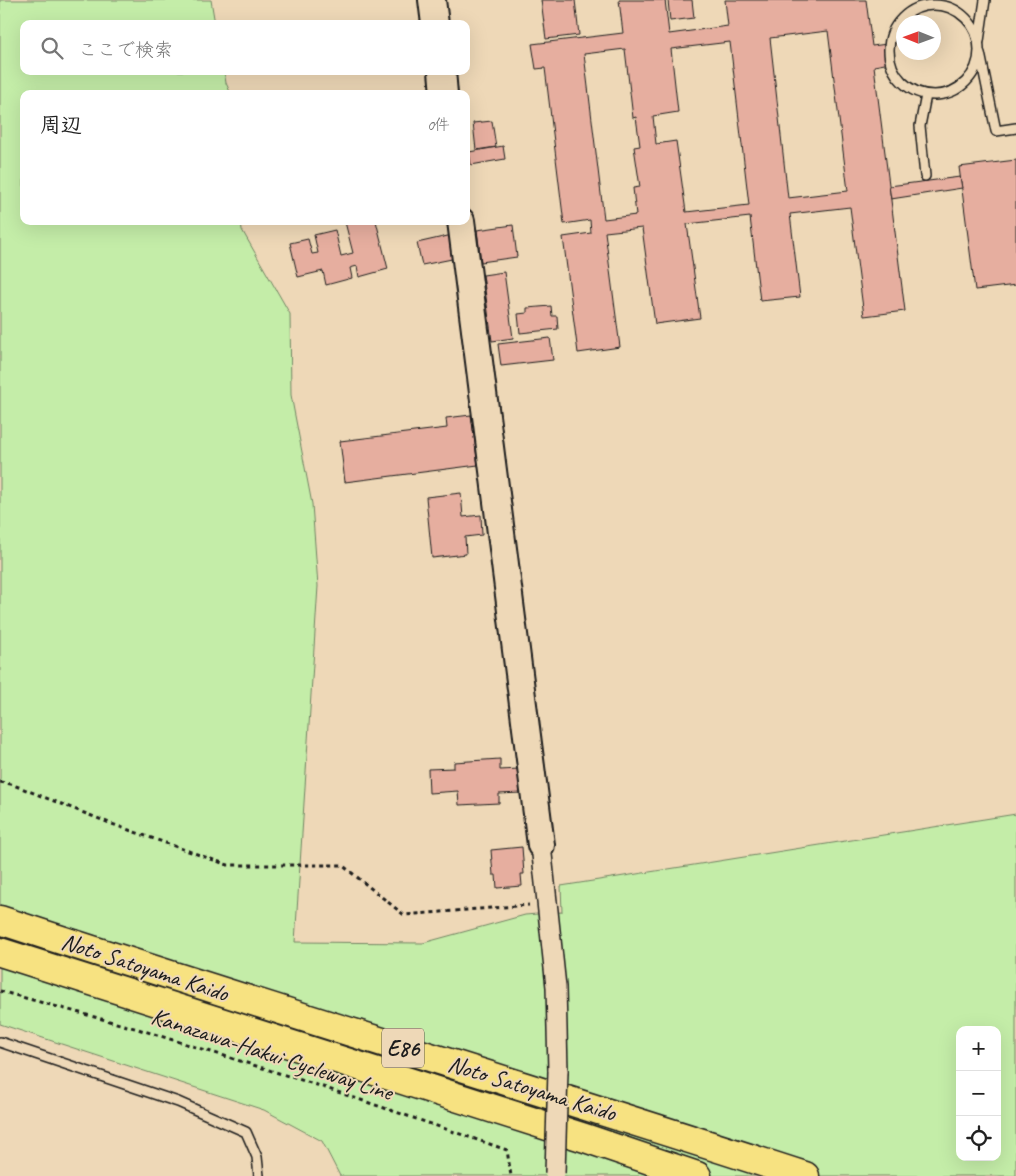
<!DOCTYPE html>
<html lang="ja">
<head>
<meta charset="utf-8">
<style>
  :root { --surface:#fff; --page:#f2f2f2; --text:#222; --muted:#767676; --line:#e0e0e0 }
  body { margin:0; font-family:Caveat,"Klee One",sans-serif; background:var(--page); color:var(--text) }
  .controls { position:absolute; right:15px; bottom:15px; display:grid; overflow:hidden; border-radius:10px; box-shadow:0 5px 20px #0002 }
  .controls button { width:45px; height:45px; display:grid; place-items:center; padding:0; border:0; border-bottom:1px solid var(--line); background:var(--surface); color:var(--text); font:25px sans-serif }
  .compass { position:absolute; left:896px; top:15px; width:45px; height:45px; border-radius:50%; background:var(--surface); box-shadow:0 5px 20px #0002; rotate:271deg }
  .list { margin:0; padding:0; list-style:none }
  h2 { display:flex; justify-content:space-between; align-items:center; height:65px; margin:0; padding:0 20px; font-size:21px }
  h2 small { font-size:16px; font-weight:400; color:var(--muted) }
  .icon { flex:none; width:28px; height:28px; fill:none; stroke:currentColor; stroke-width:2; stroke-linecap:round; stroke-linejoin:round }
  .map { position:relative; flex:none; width:1016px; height:1176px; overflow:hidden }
  .search { position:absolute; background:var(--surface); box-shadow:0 5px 20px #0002; left:20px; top:20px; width:450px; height:55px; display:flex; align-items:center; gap:12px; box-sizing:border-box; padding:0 18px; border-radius:10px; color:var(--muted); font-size:19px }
  .panel { position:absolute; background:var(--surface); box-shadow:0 5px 20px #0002; left:20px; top:90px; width:450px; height:135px; border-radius:10px }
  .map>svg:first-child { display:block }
</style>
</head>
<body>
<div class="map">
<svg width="1016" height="1176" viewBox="0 0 1016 1176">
  <rect width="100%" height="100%" fill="#eed8b7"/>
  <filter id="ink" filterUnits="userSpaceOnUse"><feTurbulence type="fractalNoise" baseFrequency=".02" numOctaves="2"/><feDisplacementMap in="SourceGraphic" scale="10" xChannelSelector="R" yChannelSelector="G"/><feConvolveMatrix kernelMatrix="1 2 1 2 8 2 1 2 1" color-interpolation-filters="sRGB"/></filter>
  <g filter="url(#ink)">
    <path fill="#c4eda8" stroke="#708462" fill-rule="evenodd" d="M0 0H211L215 24H24V71H224L226 83 231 94H24V221H241L242 230 290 314 291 395 312 504 318 586 295 942 423 943 525 915 562 912 561 886 1016 814V1176H340L322 1141 264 1110 0 1024ZM960 1030H997V1157H960Z"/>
    <g fill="#e6ae9f" stroke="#1c1c1c" fill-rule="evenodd">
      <path d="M541 0H575L579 35 546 39Z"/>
      <path d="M619 0H665L669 34 728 26 725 0H866L872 46 887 44 890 63 874 66 905 311 864 316 850 207 790 214 800 297 760 301 750 217 687 224 700 318 655 324 642 228 605 232 620 347 578 353 563 237 591 233 590 220 564 224 545 68 536 69 532 44 623 33ZM828 31 848 191 788 198 770 38ZM730 42 749 205 686 212 676 141 656 144 653 116 678 112 671 49ZM625 49 633 118 636 117 640 146 634 147 640 187 633 188 636 215 604 219 584 54Z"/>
      <path d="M668 0H692L694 18 670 21Z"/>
      <path d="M492 121 496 147 476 150 473 123Z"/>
      <path d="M503 146 505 159 471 165 469 152Z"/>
      <path d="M1016 160V285L975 290 959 167Z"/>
      <path d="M960 177 962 188 891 199 889 186Z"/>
      <path d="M349 221H376L388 269 359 277 357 266 350 268 352 278 326 285 323 271 298 277 290 243 308 239 312 254 318 253 314 235 335 230 341 256 353 253 345 222Z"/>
      <path d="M513 225 517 257 481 262 477 230Z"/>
      <path d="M452 235 457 258 422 265 417 243Z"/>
      <path d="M504 272 513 338 492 341 483 275Z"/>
      <path d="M551 306 552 316H557L558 329 520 333 518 314 527 313V308Z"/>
      <path d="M550 338 553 360 501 366 498 344Z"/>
      <path d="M471 415 478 465 345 482 340 441 447 428 446 418Z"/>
      <path d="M461 493 463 517 481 515 482 535 465 537 466 554 432 558 426 497Z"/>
      <path d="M500 759V770L519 769 521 793 499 794V803L459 805 458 791 429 793 428 769 454 768V762Z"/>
      <path d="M522 847 524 874H521L522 886 497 888 496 875H493L491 850Z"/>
    </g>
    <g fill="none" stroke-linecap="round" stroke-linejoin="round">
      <g stroke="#1c1c1c" stroke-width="12">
        <g id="lane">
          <circle cx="934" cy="50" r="45"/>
          <path d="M979 41 985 0"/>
          <path d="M980 53 996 131 1016 128"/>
          <path d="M925 176 920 126 926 95"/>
          <path d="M0 1042 178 1102 246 1132 257 1157 259 1176"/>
        </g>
      </g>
      <g stroke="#1c1c1c" stroke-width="22">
        <path id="street" d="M541 845 556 987 558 1071"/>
      </g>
      <g stroke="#1c1c1c" stroke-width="30">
        <g id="secondary">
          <path d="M432 0 435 24"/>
          <path d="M442 71 444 94"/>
          <path d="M461 221 541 845"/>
        </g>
      </g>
      <g stroke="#1c1c1c" stroke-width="31">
        <g id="highway">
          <path d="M0 920C268 1008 537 1089 805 1176"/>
          <path d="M0 952 585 1138 697 1176"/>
        </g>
      </g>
      <g stroke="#1c1c1c" stroke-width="3" stroke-dasharray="4 4" stroke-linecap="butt">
        <path d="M0 782 11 784 112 824 228 865H342L404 915 529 905"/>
        <path d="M0 991 138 1029 317 1085 507 1150 511 1176"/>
      </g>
      <use href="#lane" stroke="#eed8b7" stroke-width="9"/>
      <use href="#street" stroke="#eed8b7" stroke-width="19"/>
      <use href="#secondary" stroke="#eed8b7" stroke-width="26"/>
      <use href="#highway" stroke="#f7e281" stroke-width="28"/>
      <g stroke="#1c1c1c" stroke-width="22" stroke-linecap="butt">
        <path id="street-bridge" d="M555 1173 558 1071"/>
      </g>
      <use href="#street-bridge" stroke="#eed8b7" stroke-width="19"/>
    </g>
  </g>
  <g text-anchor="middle" stroke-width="4" stroke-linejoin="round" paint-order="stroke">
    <rect fill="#eed8b7" stroke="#5b544a" stroke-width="1" x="382" y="1028.5" width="42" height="39" rx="4"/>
    <g font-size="22" font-weight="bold" fill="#1c1c1c">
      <text x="403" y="1056">E86</text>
    </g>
    <g font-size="24" fill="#1c1c1c" stroke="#eed8b7">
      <text transform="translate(145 967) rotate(18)" y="8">Noto Satoyama Kaido</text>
      <text transform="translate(272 1054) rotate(18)" y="8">Kanazawa-Hakui Cycleway Line</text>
      <text transform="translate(532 1088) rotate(17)" y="8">Noto Satoyama Kaido</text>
    </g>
  </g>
</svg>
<div class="controls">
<button>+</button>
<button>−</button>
<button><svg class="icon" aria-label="locate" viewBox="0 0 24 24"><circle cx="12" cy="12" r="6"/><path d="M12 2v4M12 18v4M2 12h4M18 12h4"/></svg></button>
</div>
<svg class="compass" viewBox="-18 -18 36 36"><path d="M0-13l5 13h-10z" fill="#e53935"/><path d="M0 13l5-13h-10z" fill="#767676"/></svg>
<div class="search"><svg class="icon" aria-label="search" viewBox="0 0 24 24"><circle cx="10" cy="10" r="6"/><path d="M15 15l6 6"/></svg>ここで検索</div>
<section class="panel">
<h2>周辺<small>0件</small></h2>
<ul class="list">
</ul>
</section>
</div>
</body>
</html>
